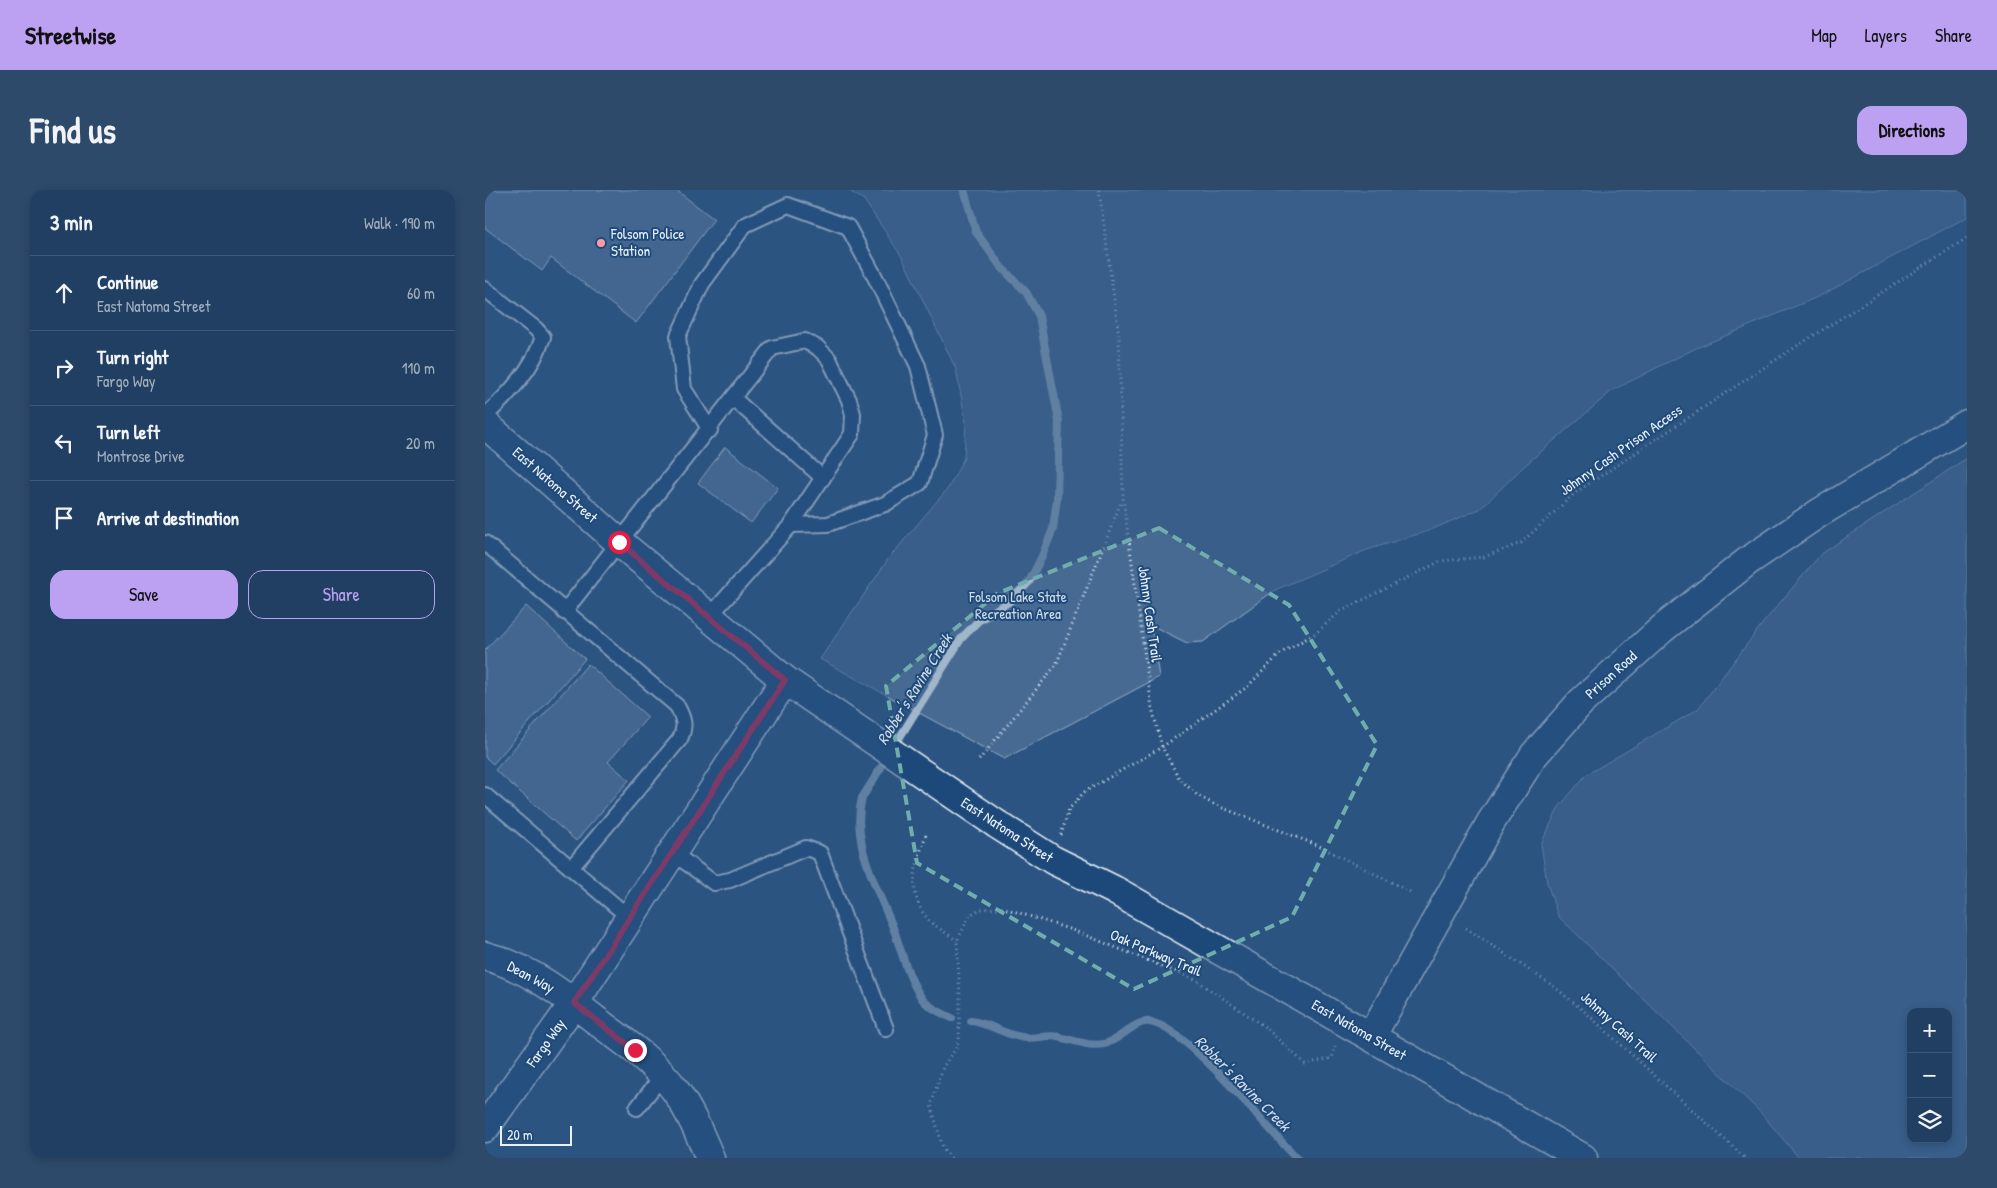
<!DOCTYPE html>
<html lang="en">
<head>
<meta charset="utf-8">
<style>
  :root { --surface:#203f62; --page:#2d4a6b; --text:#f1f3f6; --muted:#a2afbe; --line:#3d5877; --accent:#bca0f2 }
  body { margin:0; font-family:"Patrick Hand",sans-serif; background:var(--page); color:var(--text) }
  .controls { position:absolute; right:15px; bottom:15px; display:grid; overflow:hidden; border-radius:10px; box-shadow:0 2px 8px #0003 }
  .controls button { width:45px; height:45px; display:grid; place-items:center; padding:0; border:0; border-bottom:1px solid var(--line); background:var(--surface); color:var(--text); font:25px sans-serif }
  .scale { position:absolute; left:15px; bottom:12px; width:72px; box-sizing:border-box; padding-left:5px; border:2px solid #e8f1f8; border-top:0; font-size:14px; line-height:18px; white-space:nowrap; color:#e8f1f8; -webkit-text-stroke:4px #1f4a7a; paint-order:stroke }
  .stop { position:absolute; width:15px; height:15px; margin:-11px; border:4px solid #e11d48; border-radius:50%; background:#fff }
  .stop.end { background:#e11d48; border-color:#fff; box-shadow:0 1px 5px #0008 }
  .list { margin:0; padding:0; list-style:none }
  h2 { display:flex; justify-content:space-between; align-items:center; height:65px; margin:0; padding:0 20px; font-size:21px }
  h2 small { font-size:16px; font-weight:400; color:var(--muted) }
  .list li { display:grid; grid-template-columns:32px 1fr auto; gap:15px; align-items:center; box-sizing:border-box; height:75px; padding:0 20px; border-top:1px solid var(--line) }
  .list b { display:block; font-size:19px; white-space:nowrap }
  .list p { margin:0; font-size:16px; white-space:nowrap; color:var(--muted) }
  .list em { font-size:16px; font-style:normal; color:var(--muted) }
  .actions { display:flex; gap:10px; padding:15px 20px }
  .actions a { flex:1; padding:11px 0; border:1px solid var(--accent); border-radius:15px; text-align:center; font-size:18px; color:var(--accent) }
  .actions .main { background:var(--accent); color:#111 }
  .icon { flex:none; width:28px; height:28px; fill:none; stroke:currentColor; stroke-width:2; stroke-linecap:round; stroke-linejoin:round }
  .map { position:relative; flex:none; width:1482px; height:968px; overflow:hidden; border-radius:15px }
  header { display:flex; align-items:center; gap:30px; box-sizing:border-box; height:70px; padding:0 25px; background:var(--accent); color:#111 }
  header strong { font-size:24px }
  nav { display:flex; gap:28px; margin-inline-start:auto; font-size:18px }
  .intro { display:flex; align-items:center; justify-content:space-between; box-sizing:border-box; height:120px; padding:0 30px }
  h1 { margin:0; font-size:35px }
  .button { padding:12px 22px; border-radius:15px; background:var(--accent); color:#111; font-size:18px; font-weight:700 }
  main { display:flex; gap:30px; padding:0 30px }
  aside { flex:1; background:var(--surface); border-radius:15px; box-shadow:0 2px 8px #0003 }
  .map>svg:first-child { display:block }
</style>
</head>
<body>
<header>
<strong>Streetwise</strong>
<nav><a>Map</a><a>Layers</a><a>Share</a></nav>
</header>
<div class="intro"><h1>Find us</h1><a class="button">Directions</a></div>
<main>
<aside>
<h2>3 min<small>Walk · 190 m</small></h2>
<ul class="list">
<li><svg class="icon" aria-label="ahead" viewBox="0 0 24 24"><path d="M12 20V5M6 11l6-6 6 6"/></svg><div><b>Continue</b><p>East Natoma Street</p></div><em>60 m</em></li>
<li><svg class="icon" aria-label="right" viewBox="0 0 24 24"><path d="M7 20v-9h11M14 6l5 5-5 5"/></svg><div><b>Turn right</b><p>Fargo Way</p></div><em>110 m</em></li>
<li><svg class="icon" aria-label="left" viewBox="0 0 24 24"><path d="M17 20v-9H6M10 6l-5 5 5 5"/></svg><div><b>Turn left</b><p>Montrose Drive</p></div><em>20 m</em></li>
<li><svg class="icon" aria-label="arrive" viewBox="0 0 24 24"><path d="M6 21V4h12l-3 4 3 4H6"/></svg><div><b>Arrive at destination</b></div></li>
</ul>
<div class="actions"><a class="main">Save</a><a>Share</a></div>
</aside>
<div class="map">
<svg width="1482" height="968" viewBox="0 0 1482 968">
  <rect width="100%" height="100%" fill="#2b5482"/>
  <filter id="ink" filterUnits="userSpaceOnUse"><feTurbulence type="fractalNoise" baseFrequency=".02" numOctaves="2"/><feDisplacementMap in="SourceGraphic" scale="10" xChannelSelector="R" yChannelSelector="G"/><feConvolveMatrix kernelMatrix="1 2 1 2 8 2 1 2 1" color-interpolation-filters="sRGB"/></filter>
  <g filter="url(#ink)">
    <g fill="#476b93" stroke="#98aec6" fill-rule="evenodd">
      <path d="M363 0H1482V27L1335 106 1209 159 1128 200 1038 277 995 319 943 341 882 360 790 400 718 452 702 453 666 435 674 487 519 569 335 469 404 368 464 297 479 268 481 233 471 179 417 67 379 10Z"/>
      <path d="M1482 268V968H1314L1276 923 1073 726 1062 693 1056 654 1074 617 1101 585 1213 519 1278 433 1336 364ZM1426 822H1463V949H1426Z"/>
    </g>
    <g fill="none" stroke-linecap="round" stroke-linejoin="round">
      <g stroke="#a0b6cb" stroke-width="8">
        <path d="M467 828C457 823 446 819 438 810 423 789 417 763 409 740 393 699 365 652 377 608L476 449 493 431 525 411 544 392 557 366 568 339 572 308 574 231 554 126 541 102 516 77 491 42 479 0"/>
        <path d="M486 831C504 833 518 844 536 847 549 850 562 844 574 847 588 850 604 857 619 854 634 851 651 829 665 832 704 839 780 937 812 968"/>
      </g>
    </g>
    <g fill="#5d7da1" stroke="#e8f1f8">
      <path d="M3 0H191L229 29 151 133 66 68 57 81 0 38V4Z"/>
      <path d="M240 257 293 298 266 333 213 293Z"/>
      <path d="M41 416 100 469 8 574 0 567V460Z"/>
      <path d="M103 474 163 527 123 572 144 590 91 651 10 580Z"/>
    </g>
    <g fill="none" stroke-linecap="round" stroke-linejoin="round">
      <g stroke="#e8f1f8" stroke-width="18">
        <g id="lane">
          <path d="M0 99 51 139 58 147C48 179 24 204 0 226"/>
          <path d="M249 209 338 288"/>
          <path d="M225 240 199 199 193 146 217 94 260 35 303 15 363 37 390 87 433 176 450 245 435 293 400 314 343 334 306 335"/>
          <path d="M0 353 192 516C199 529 201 536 195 549L86 678"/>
          <path d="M79 422 287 158 320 151 333 158 344 169 364 210 368 224 367 244 306 335 224 427"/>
          <path d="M0 605 146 729"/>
          <path d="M188 663 229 693 245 690 321 658 335 663 401 839"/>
          <path d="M152 918 178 885"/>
        </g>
      </g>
      <g stroke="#e8f1f8" stroke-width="31">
        <g id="street">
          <path d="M0 766C46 778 81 807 117 835 143 854 171 874 190 900 205 921 215 945 225 968"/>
          <path d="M0 938 89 813 300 490"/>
        </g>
      </g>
      <g stroke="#e8f1f8" stroke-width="31">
        <g id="secondary">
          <path d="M0 234 134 352 300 490 441 586"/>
          <path d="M513 635 568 670 629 700 1098 968"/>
          <path d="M886 847 1006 632 1049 565 1096 512 1177 439 1263 371 1334 323 1482 234"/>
        </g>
      </g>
      <g stroke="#e8f1f8" stroke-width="3" stroke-dasharray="1 4" stroke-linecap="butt">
        <path d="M614 0 634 145 638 308 667 518 677 557 694 588 712 605 730 615 832 655 926 702"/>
        <path d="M494 570 571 475 637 310"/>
        <path d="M441 645C431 673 421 700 441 727 448 736 463 743 472 751"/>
        <path d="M576 645 584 619 599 602 677 557 762 497 796 463 831 443 856 421 956 371 999 367 1036 353 1090 303 1298 165 1482 48"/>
        <path d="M981 738 1067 795 1100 822 1260 968"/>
        <path d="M466 968 458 958 446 915 458 877 471 858 474 848 475 808 472 751 485 725 495 719 519 718 590 741 711 790 780 837 820 874 847 868 850 856"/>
      </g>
      <use href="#lane" stroke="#1f4a7a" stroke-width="14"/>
      <use href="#street" stroke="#1f4a7a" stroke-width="28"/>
      <use href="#secondary" stroke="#1f4a7a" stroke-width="28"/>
      <g stroke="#e8f1f8" stroke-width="31" stroke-linecap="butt">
        <path id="secondary-bridge" d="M441 586 513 635"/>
      </g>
      <use href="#secondary-bridge" stroke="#1f4a7a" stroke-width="28"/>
    </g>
  </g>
  <g fill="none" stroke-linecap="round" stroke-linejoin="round" filter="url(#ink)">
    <path stroke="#e11d48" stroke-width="6" d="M134 352 300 490 89 813 150 860"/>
  </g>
  <path d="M0 0H1482V968H0ZM674 338 804 415 892 555 807 727 649 799 432 673 401 496 513 403Z" fill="#2b5482" fill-opacity=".55" fill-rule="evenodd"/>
  <path fill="none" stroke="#71adac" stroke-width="4" stroke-dasharray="10 6" stroke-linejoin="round" d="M674 338 804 415 892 555 807 727 649 799 432 673 401 496 513 403Z"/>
  <circle fill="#ff9aa2" stroke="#1f4a7a" stroke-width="2" cx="116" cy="53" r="5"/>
  <g text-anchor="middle" stroke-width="4" stroke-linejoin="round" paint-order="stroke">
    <g font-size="15" fill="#e8f1f8" stroke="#1f4a7a" text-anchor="start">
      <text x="126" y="49">Folsom Police<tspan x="126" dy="17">Station</tspan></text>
    </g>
    <g font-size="15" fill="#e8f1f8" stroke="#1f4a7a">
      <text transform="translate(1136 260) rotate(-35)" y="5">Johnny Cash Prison Access</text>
      <text transform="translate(70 295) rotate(41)" y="5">East Natoma Street</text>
      <text transform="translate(665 424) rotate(82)" y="5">Johnny Cash Trail</text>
      <text transform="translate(1126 485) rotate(-42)" y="5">Prison Road</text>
      <text transform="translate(522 640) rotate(33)" y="5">East Natoma Street</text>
      <text transform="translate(671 763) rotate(23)" y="5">Oak Parkway Trail</text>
      <text transform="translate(46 787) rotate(28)" y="5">Dean Way</text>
      <text transform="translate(1134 837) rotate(42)" y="5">Johnny Cash Trail</text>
      <text transform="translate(874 840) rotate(30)" y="5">East Natoma Street</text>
      <text transform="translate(61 853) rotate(-55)" y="5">Fargo Way</text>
    </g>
    <g font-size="15" fill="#d0dde9" stroke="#1f4a7a">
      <text x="533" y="412">Folsom Lake State<tspan x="533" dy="17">Recreation Area</tspan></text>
    </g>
    <g font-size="16" font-style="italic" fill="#d0dde9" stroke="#1f4a7a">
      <text transform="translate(429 499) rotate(-58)" y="6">Robber's Ravine Creek</text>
      <text transform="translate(758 893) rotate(45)" y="6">Robber's Ravine Creek</text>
    </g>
  </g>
</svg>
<div class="controls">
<button>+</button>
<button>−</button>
<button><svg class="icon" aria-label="layers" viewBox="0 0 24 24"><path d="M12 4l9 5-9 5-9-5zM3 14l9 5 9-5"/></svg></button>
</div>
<div class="scale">20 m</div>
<div class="stop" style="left:134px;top:352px"></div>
<div class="stop end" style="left:150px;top:860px"></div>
</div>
</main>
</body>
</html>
